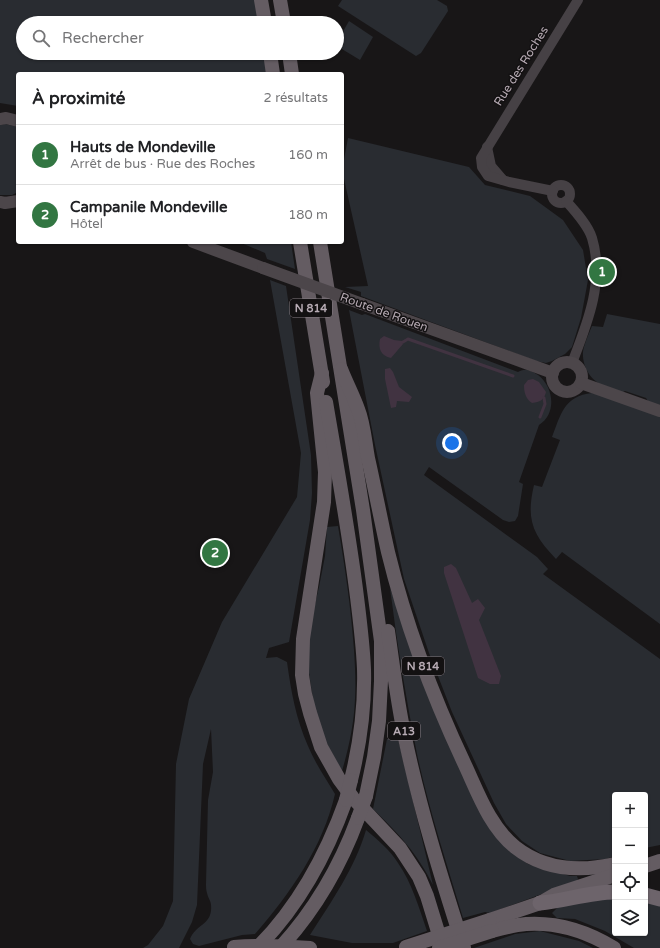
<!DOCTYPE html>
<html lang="fr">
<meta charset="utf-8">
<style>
body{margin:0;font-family:"Varela Round",sans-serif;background:#f6f6f6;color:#202124}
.controls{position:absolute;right:12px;bottom:12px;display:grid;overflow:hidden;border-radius:4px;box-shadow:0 1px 3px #0004}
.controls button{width:36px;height:36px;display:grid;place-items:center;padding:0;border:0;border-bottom:1px solid #e0e0e0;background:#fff;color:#202124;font:20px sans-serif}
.you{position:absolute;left:452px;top:443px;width:14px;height:14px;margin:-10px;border:3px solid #fff;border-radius:50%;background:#1a73e8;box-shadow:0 0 0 6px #1a73e833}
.badge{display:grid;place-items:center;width:26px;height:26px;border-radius:50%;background:#327642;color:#fff;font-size:13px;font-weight:700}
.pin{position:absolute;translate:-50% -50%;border:2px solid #fff;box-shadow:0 1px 4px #0006}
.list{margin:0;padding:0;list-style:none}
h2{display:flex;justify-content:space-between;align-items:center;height:52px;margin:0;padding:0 16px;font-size:17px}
h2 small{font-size:13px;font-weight:400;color:#757577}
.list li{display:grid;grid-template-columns:26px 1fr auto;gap:12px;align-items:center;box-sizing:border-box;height:60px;padding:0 16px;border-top:1px solid #e0e0e0}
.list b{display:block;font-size:15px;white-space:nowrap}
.list p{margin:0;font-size:13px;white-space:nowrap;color:#757577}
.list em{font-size:13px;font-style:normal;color:#757577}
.icon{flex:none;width:22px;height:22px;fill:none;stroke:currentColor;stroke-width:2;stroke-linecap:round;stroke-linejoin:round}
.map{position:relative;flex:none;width:660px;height:948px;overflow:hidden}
.search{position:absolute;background:#fff;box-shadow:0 1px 3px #0004;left:16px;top:16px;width:328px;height:44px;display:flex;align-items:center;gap:10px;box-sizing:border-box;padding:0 14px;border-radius:22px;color:#757577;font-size:15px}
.panel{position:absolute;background:#fff;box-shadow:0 1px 3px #0004;left:16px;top:72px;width:328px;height:172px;border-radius:4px}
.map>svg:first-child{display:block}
</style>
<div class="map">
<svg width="660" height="948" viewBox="0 0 660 948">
<rect width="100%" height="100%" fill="#181617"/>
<g fill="#292c31">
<path d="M 0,0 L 256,0 L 260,23 L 23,23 L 23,53 L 264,53 L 268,74 L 18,74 L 18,106 L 0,103 Z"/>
<path d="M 342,0 L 437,0 L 447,6 L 448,11 L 421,53 L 416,56 L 338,6 Z"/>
<path d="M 349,21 L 373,37 L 360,60 L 337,46 L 337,42 Z"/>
<path d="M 5,124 L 18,127 L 18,192 L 12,195 L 0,195 L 0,125 Z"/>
<path d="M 348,138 L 469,167 L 485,185 L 530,196 L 563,220 L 583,250 L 588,280 L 581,318 L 572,347 L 565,354 L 552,361 L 546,363 L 536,361 L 361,296 L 361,292 L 345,287 L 368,286 L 342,170 Z"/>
<path d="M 239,242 L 291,242 L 295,269 L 267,259 L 265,253 Z"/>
<path d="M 270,280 L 286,286 L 311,455 L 312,493 L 310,520 L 289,642 L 269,648 L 266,658 L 277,657 L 287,662 C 291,691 296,719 308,746 C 315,763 326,779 335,794 C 323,847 290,894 255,934 L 242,935 L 199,946 L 193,944 L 190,939 C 196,924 213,925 211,905 C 211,901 208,898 207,893 C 206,890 206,887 206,884 L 208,800 L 213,772 L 211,729 L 203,764 L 197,905 L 192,922 L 179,948 L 143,948 L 148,945 L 163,926 L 173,901 L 176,764 L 189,699 L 222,622 L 297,497 L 301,453 Z"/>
<path d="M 349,310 L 362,315 L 365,314 L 518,372 C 520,371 524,369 527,370 C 530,370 535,373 538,375 C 554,387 557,414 539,425 L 519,482 L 523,484 L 518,516 L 515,521 L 509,522 L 503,520 L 429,467 L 424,475 L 537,557 L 548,569 L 543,574 L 660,659 L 660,845 L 645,848 L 645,795 L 615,795 L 615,856 L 606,859 L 570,861 L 540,853 L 522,841 L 506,824 L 494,803 L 452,712 L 429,653 L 404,579 L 375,445 Z"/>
<path d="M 607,314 L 660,324 L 660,406 L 649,403 L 646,398 L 625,391 L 621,393 C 605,387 592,384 585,366 C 583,360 582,353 584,347 C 586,340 589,333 592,326 L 603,327 Z"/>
<path d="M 592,393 L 604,396 L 660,416 L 660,624 L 562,552 L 556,559 C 532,534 526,519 534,485 L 542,487 L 560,440 L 552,437 C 561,414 564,396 592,393 Z"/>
<path d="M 338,526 C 345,567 351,608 354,650 C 355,666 356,683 355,699 C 354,724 349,747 342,771 L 322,735 L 314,706 L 307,660 L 311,621 L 319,587 L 325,556 L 327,527 Z"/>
<path d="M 390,588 L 400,616 L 503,844 L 528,864 L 570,876 L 577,876 L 578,879 L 577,881 L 490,913 L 485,912 L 463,918 C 447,864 429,810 417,754 C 406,699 397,644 390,588 Z"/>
<path d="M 398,738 L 433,885 C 417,853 399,834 373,809 L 387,739 Z"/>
<path d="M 366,830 C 378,840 390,850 398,863 C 412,883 419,908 427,931 L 393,943 L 352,943 L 310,935 C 331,902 355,868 366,830 Z"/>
<path d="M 615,897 L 615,933 L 645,933 L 645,899 L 660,904 L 660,948 L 634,948 L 605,931 L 575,919 L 557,918 L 552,913 L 558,907 Z"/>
<path d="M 540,931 L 579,941 L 593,948 L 474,948 L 515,934 Z"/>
</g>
<g fill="#413341">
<path d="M 384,336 L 394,340 L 402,341 L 403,344 L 391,358 C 381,356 378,349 380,339 Z"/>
<path d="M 390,368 L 393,372 L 399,387 L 412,397 L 409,402 L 397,401 L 396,407 L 391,408 L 385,379 L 385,369 Z"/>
<path d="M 533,379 L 539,382 L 546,392 C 544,400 540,402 532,403 C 526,399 524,393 524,385 L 528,380 Z"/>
<path d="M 451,564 L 456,568 L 472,603 L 478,599 L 485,608 L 479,620 L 501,676 L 499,684 L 490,684 L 478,678 L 444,573 L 444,567 Z"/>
</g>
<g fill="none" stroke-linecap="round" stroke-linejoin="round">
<g stroke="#413341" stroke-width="3">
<path d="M 403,342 L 408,339 L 513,376"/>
<path d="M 540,417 L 545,404 L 544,398"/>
</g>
<g stroke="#464145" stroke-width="10">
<path d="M 487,147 L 491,166 L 503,180"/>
<circle cx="561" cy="194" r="9"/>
<path d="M 553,191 L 509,182 L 488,176 L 482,167 L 481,158 L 578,0"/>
<path d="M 566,201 C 575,211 588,225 592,238 C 605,281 587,324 572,363"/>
</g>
<g stroke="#4c464a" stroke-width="12">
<path d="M 0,119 L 6,118 L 18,121"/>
<path d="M 0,202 L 5,203 L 18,201"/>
<path d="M 193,242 L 263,268"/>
<path d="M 362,304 L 553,373"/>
<circle cx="567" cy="377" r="15"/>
<path d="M 581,383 L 660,411"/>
</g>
<g stroke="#645c62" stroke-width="14">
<path d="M 261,0 L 265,23"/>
<path d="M 280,0 L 284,23"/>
<path d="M 270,53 L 273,74"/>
<path d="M 289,53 L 292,74"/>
<path d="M 300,242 L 323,382"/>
<path d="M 320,242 L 363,510 L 381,641 L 381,681 L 379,721 L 374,757 L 366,796"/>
<path d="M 341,369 C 346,382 353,395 358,409 C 364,424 365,442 368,458 C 375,489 381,521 388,552 C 406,626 433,697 465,765 C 478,793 490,827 515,847 C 544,870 580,872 615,864"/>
<path d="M 322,373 L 317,393 L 325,472 L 324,502 L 303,639 L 302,675 L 305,694 L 310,713 L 321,747 L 339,779 L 353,798 L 400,848 L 419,877 L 427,896 L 443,948"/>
<path d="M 326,402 C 337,467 349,532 357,597 C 360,621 363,645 364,669 C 365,706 360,744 351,780"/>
<path d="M 388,631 C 393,665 397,700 404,733 C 419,806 441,877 464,948"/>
<path d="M 645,866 L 660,861"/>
<path d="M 490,920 L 540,903 L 554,895 L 615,875"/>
<path d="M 492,931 C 503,928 514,925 526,924 C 557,922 588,932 614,948"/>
<path d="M 257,948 C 299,906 326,856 346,800"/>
<path d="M 280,948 C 315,910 340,867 358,818"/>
</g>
<g stroke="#6d646b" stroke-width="15">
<path d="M 645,895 L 660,899"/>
<path d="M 540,903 C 565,901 589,892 615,892"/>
</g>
<path stroke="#4c464a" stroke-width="12" d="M 263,268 L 362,304"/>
<g stroke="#645c62" stroke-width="14">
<path d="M 346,800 L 351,780"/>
<path d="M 358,818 L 366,796"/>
<path d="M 234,947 C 260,945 284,946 310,948"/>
<path d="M 406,947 L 490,920"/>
<path d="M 439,948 L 492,931"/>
</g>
</g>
<g text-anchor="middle" stroke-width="3" stroke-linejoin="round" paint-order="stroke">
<g fill="#131112" stroke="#857c83" stroke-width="1">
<rect x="290" y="299" width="42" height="18" rx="3"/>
<rect x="402" y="657" width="42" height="18" rx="3"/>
<rect x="388" y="722" width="32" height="18" rx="3"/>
</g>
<g font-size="11" font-weight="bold" fill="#b6aab3">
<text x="311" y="312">N 814</text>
<text x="423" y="670">N 814</text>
<text x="404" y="735">A13</text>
</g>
<g font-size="12" fill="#b6aab3" stroke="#131112">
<text transform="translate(521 66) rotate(-58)" y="4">Rue des Roches</text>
<text transform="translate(384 312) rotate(20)" y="4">Route de Rouen</text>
</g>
</g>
</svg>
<div class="controls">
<button>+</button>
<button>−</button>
<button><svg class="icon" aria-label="locate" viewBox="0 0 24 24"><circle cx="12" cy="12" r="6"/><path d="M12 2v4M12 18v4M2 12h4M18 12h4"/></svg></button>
<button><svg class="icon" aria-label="layers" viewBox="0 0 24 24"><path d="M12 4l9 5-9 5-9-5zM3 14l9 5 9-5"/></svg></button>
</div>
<div class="you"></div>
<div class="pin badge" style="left:602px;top:272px">1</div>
<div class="pin badge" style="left:215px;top:553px">2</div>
<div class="search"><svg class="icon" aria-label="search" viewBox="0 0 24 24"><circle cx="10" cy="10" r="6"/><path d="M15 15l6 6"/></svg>Rechercher</div>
<section class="panel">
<h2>À proximité<small>2 résultats</small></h2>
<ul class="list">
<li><span class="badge">1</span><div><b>Hauts de Mondeville</b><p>Arrêt de bus · Rue des Roches</p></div><em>160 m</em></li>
<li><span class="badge">2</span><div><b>Campanile Mondeville</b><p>Hôtel</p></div><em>180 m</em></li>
</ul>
</section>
</div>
